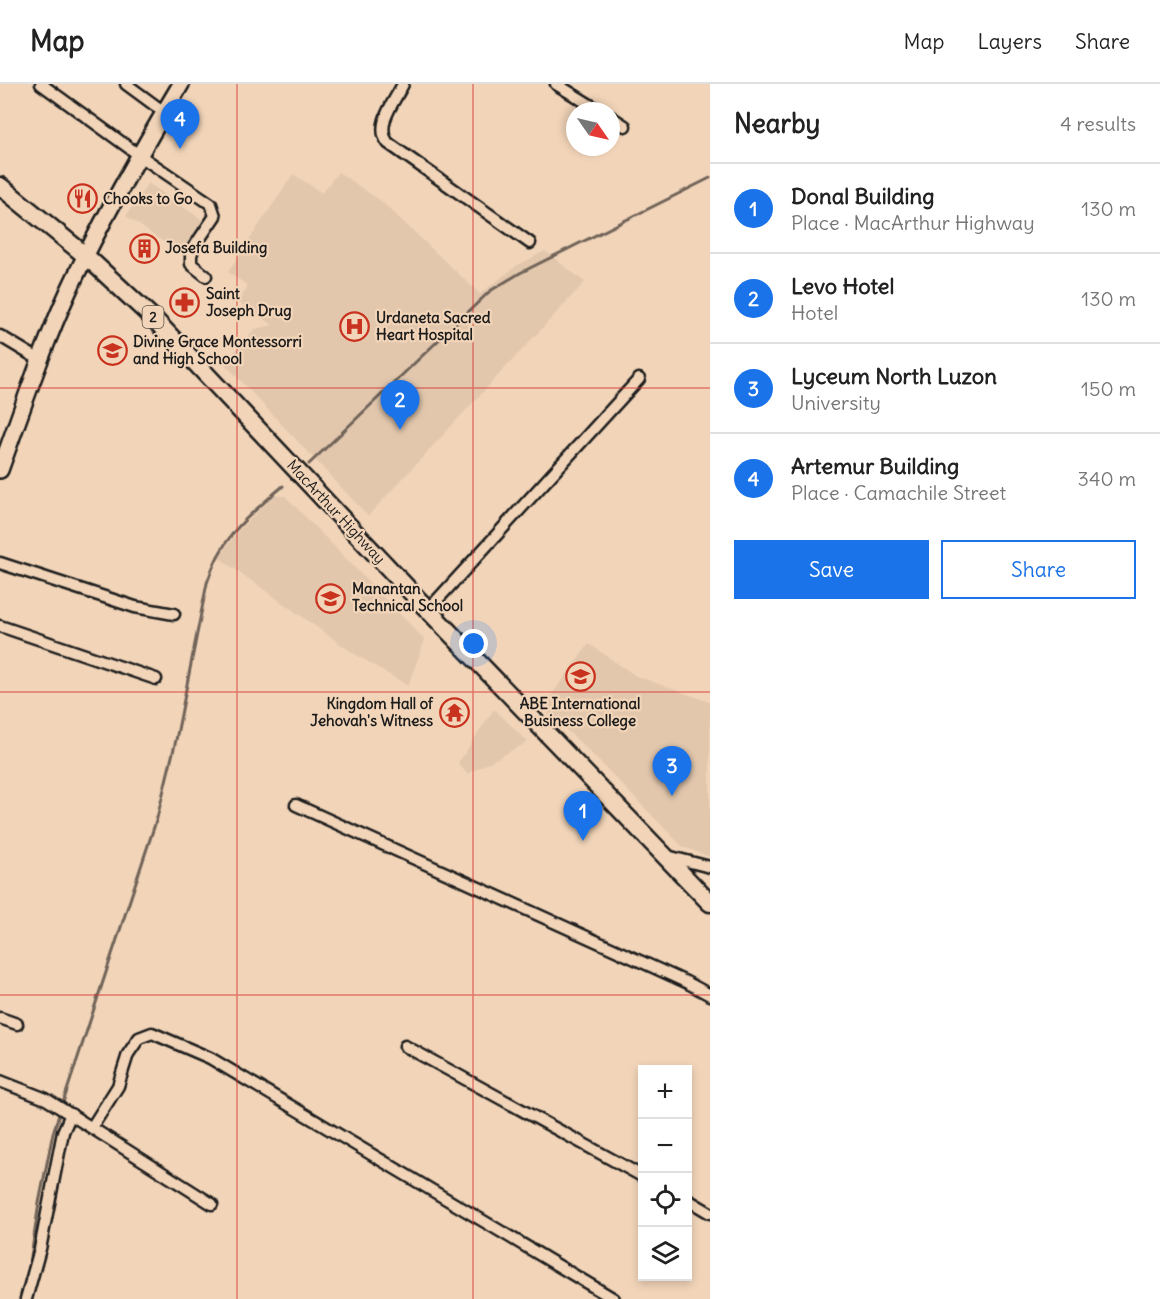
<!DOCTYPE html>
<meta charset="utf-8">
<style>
body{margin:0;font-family:Delius,sans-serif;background:#f6f6f6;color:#222}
.controls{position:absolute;right:18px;bottom:18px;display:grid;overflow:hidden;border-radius:0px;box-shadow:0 3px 9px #0003}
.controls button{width:54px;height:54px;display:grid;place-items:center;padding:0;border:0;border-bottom:2px solid #e0e0e0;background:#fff;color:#222;font:30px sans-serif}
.compass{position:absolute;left:566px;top:18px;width:54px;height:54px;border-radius:50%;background:#fff;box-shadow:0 3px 9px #0003;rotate:124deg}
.you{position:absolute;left:474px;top:560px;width:21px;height:21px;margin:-15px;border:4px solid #fff;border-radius:50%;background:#1a73e8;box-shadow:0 0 0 9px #1a73e833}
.badge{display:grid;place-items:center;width:39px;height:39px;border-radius:50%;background:#1a73e8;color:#fff;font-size:20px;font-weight:700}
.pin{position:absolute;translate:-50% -50px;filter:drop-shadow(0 2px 3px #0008)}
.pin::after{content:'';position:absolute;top:32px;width:21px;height:18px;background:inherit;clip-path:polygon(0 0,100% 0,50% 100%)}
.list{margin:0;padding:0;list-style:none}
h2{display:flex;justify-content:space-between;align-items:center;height:78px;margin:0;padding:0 24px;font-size:26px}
h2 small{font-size:20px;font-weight:400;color:#767676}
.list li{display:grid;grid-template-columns:39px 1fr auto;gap:18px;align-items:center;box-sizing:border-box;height:90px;padding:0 24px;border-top:2px solid #e0e0e0}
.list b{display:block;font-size:22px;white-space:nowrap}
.list p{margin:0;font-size:20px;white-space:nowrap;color:#767676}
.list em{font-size:20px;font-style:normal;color:#767676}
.actions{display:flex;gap:12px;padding:18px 24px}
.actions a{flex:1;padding:14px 0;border:2px solid #1a73e8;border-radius:0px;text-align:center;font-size:21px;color:#1a73e8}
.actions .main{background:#1a73e8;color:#fff}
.icon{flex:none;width:33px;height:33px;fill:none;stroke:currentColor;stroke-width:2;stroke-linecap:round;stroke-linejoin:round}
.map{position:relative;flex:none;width:710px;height:1215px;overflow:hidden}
header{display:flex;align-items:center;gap:36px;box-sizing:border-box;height:84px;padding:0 30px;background:#fff;border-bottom:2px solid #e0e0e0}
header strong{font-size:28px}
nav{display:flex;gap:33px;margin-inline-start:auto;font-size:21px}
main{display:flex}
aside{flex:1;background:#fff}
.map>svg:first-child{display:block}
</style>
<header>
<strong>Map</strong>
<nav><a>Map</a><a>Layers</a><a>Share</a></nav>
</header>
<main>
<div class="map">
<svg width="710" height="1215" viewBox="0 0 710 1215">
<rect width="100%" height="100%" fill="#f2d5b9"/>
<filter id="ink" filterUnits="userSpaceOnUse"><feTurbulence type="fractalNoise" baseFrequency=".0167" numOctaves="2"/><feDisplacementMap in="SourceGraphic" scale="12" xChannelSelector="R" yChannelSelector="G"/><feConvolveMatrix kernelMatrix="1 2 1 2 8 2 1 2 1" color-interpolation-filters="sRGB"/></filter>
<g filter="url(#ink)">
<g fill="#e2c7ad">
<path d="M 338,88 L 381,117 L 480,210 L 516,182 L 545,167 L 585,198 L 368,432 L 224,279 L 255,245 L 273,241 L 238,218 L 248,202 L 228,188 L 293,90 L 322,109 Z"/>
<path d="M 148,99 L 207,139 L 185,173 L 126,132 Z"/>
<path d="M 274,412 L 285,412 L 425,556 L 408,602 L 353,569 L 218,473 L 239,446 Z"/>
<path d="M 589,560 L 636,592 L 710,618 L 710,773 L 683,763 L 584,662 L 542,624 Z"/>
<path d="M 494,625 L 528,658 L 467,690 L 458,679 Z"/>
</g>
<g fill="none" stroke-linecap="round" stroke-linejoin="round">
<g stroke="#6f6359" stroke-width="3">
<path d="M 309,380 L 490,207 L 520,189 L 710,94"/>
<path d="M 20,1215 L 30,1180 L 39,1119 L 53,1049 L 157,734 L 176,656 L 207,499 C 223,450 246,434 283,402"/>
</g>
<defs>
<g id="street">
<path d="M 41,0 L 139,71 L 211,120 L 215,132 L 194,163 L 191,171 L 191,180 L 206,192"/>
<path d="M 126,0 L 164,28"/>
<path d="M 403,0 C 395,17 374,41 388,59 L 530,159"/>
<path d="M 556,0 L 600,27"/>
<path d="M 611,33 L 625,42"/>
<path d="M 0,252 L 40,276"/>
<path d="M 0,479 L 135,523 L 174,530"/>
<path d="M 428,526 L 639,295"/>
<path d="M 0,542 L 156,595"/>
<path d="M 296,721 L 686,898 L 710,911"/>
<path d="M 667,772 L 710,783"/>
<path d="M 0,934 L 17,940"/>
<path d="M 405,962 L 642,1092"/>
<path d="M 0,997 L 46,1015 L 212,1120"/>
<path d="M 92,1043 L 118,1002 L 128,970 L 139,954 L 152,949 L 210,974 L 614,1215"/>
<path d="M 688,1116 L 710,1129"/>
<path d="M 26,1215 L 40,1165 L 63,1048 L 71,1030"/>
</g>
<path id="secondary" d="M 0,386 C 22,326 42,265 69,206 C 102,135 141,67 181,0"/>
<path id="primary" d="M 0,102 L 86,172 L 156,237 L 428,526 L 710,819"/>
</defs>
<use href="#street" stroke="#1c1c1c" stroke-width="15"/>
<use href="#secondary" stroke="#1c1c1c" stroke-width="20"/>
<use href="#primary" stroke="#1c1c1c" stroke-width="21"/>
<use href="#street" stroke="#f2d5b9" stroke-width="10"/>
<use href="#secondary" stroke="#f2d5b9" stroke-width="15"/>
<use href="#primary" stroke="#f2d5b9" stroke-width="16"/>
</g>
</g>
<path fill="none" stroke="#d62828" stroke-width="1.5" stroke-opacity="0.55" d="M 237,0 L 237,1215M 473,0 L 473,1215M 0,304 L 710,304M 0,608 L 710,608M 0,911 L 710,911"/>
<defs>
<symbol id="restaurant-ring" viewBox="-11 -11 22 22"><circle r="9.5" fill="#f2d5b9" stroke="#c8321e" stroke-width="1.5"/><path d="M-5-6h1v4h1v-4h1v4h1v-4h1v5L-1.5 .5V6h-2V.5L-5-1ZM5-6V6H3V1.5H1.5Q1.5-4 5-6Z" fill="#c8321e"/></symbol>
<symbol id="building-ring" viewBox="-11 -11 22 22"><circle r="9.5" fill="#f2d5b9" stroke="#c8321e" stroke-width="1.5"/><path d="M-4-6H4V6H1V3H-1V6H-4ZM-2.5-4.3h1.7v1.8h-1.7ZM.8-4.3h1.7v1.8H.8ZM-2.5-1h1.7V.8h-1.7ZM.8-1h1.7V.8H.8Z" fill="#c8321e"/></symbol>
<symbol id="pharmacy-ring" viewBox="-11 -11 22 22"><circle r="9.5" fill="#f2d5b9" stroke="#c8321e" stroke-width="1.5"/><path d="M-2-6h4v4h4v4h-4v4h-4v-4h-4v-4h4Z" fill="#c8321e"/></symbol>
<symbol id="hospital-ring" viewBox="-11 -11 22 22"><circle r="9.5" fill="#f2d5b9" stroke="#c8321e" stroke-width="1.5"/><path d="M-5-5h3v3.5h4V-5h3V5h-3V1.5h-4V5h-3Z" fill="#c8321e"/></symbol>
<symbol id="school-ring" viewBox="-11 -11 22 22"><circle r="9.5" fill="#f2d5b9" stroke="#c8321e" stroke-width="1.5"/><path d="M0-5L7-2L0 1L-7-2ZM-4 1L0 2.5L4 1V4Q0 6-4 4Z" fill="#c8321e"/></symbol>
<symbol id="university-ring" viewBox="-11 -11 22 22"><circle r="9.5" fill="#f2d5b9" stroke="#c8321e" stroke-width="1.5"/><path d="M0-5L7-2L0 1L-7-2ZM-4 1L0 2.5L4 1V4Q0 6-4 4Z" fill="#c8321e"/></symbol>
<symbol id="temple-ring" viewBox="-11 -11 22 22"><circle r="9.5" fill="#f2d5b9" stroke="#c8321e" stroke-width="1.5"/><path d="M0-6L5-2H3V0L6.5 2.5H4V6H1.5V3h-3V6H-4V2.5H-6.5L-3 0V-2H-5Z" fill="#c8321e"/></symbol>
</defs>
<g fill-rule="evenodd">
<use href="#restaurant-ring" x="66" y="98" width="33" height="33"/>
<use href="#building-ring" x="128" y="148" width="33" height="33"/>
<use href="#pharmacy-ring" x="168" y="202" width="33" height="33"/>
<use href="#hospital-ring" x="338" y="226" width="33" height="33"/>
<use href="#school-ring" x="96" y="250" width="33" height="33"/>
<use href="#university-ring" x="314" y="498" width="33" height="33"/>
<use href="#university-ring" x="564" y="576" width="33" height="33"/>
<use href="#temple-ring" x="438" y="612" width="33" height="33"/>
</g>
<g text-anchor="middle" stroke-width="4.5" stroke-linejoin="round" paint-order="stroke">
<rect fill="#f2d5b9" stroke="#5c544b" stroke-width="1.5" x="142.5" y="222" width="21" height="22" rx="4.5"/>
<g font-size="14" font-weight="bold" fill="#1c1c1c">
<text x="153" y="238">2</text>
</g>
<g font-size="15" font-weight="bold" fill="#1c1c1c" stroke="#f2d5b9" text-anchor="start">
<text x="103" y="120">Chooks to Go</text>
<text x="165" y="169">Josefa Building</text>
<text x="206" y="215">Saint<tspan x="206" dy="17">Joseph Drug</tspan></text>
<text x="376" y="239">Urdaneta Sacred<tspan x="376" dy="17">Heart Hospital</tspan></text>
<text x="133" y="263">Divine Grace Montessorri<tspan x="133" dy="17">and High School</tspan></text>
<text x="352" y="510">Manantan<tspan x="352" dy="17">Technical School</tspan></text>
<text x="433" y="625" text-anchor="end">Kingdom Hall of<tspan x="433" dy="17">Jehovah's Witness</tspan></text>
<text x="580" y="625" text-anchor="middle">ABE International<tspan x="580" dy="17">Business College</tspan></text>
</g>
<g font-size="15" fill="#1c1c1c" stroke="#f2d5b9">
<text transform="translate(336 428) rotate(47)" y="5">MacArthur Highway</text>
</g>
</g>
</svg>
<div class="controls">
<button>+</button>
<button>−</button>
<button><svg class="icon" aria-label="locate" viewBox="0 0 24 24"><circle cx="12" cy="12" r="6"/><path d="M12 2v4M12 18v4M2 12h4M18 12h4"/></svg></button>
<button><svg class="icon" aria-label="layers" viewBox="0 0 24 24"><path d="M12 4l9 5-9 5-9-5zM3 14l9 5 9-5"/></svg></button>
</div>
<svg class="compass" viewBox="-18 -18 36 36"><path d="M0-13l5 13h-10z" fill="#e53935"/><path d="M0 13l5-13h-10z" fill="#767676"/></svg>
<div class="you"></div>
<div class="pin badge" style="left:583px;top:757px">1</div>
<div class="pin badge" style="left:400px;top:346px">2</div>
<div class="pin badge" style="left:672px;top:712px">3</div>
<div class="pin badge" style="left:180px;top:65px">4</div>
</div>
<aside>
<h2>Nearby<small>4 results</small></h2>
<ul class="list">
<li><span class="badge">1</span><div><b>Donal Building</b><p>Place · MacArthur Highway</p></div><em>130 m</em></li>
<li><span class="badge">2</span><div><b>Levo Hotel</b><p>Hotel</p></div><em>130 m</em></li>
<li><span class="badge">3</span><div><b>Lyceum North Luzon</b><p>University</p></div><em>150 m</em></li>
<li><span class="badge">4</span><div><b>Artemur Building</b><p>Place · Camachile Street</p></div><em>340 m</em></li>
</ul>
<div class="actions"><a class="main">Save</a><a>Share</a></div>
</aside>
</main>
